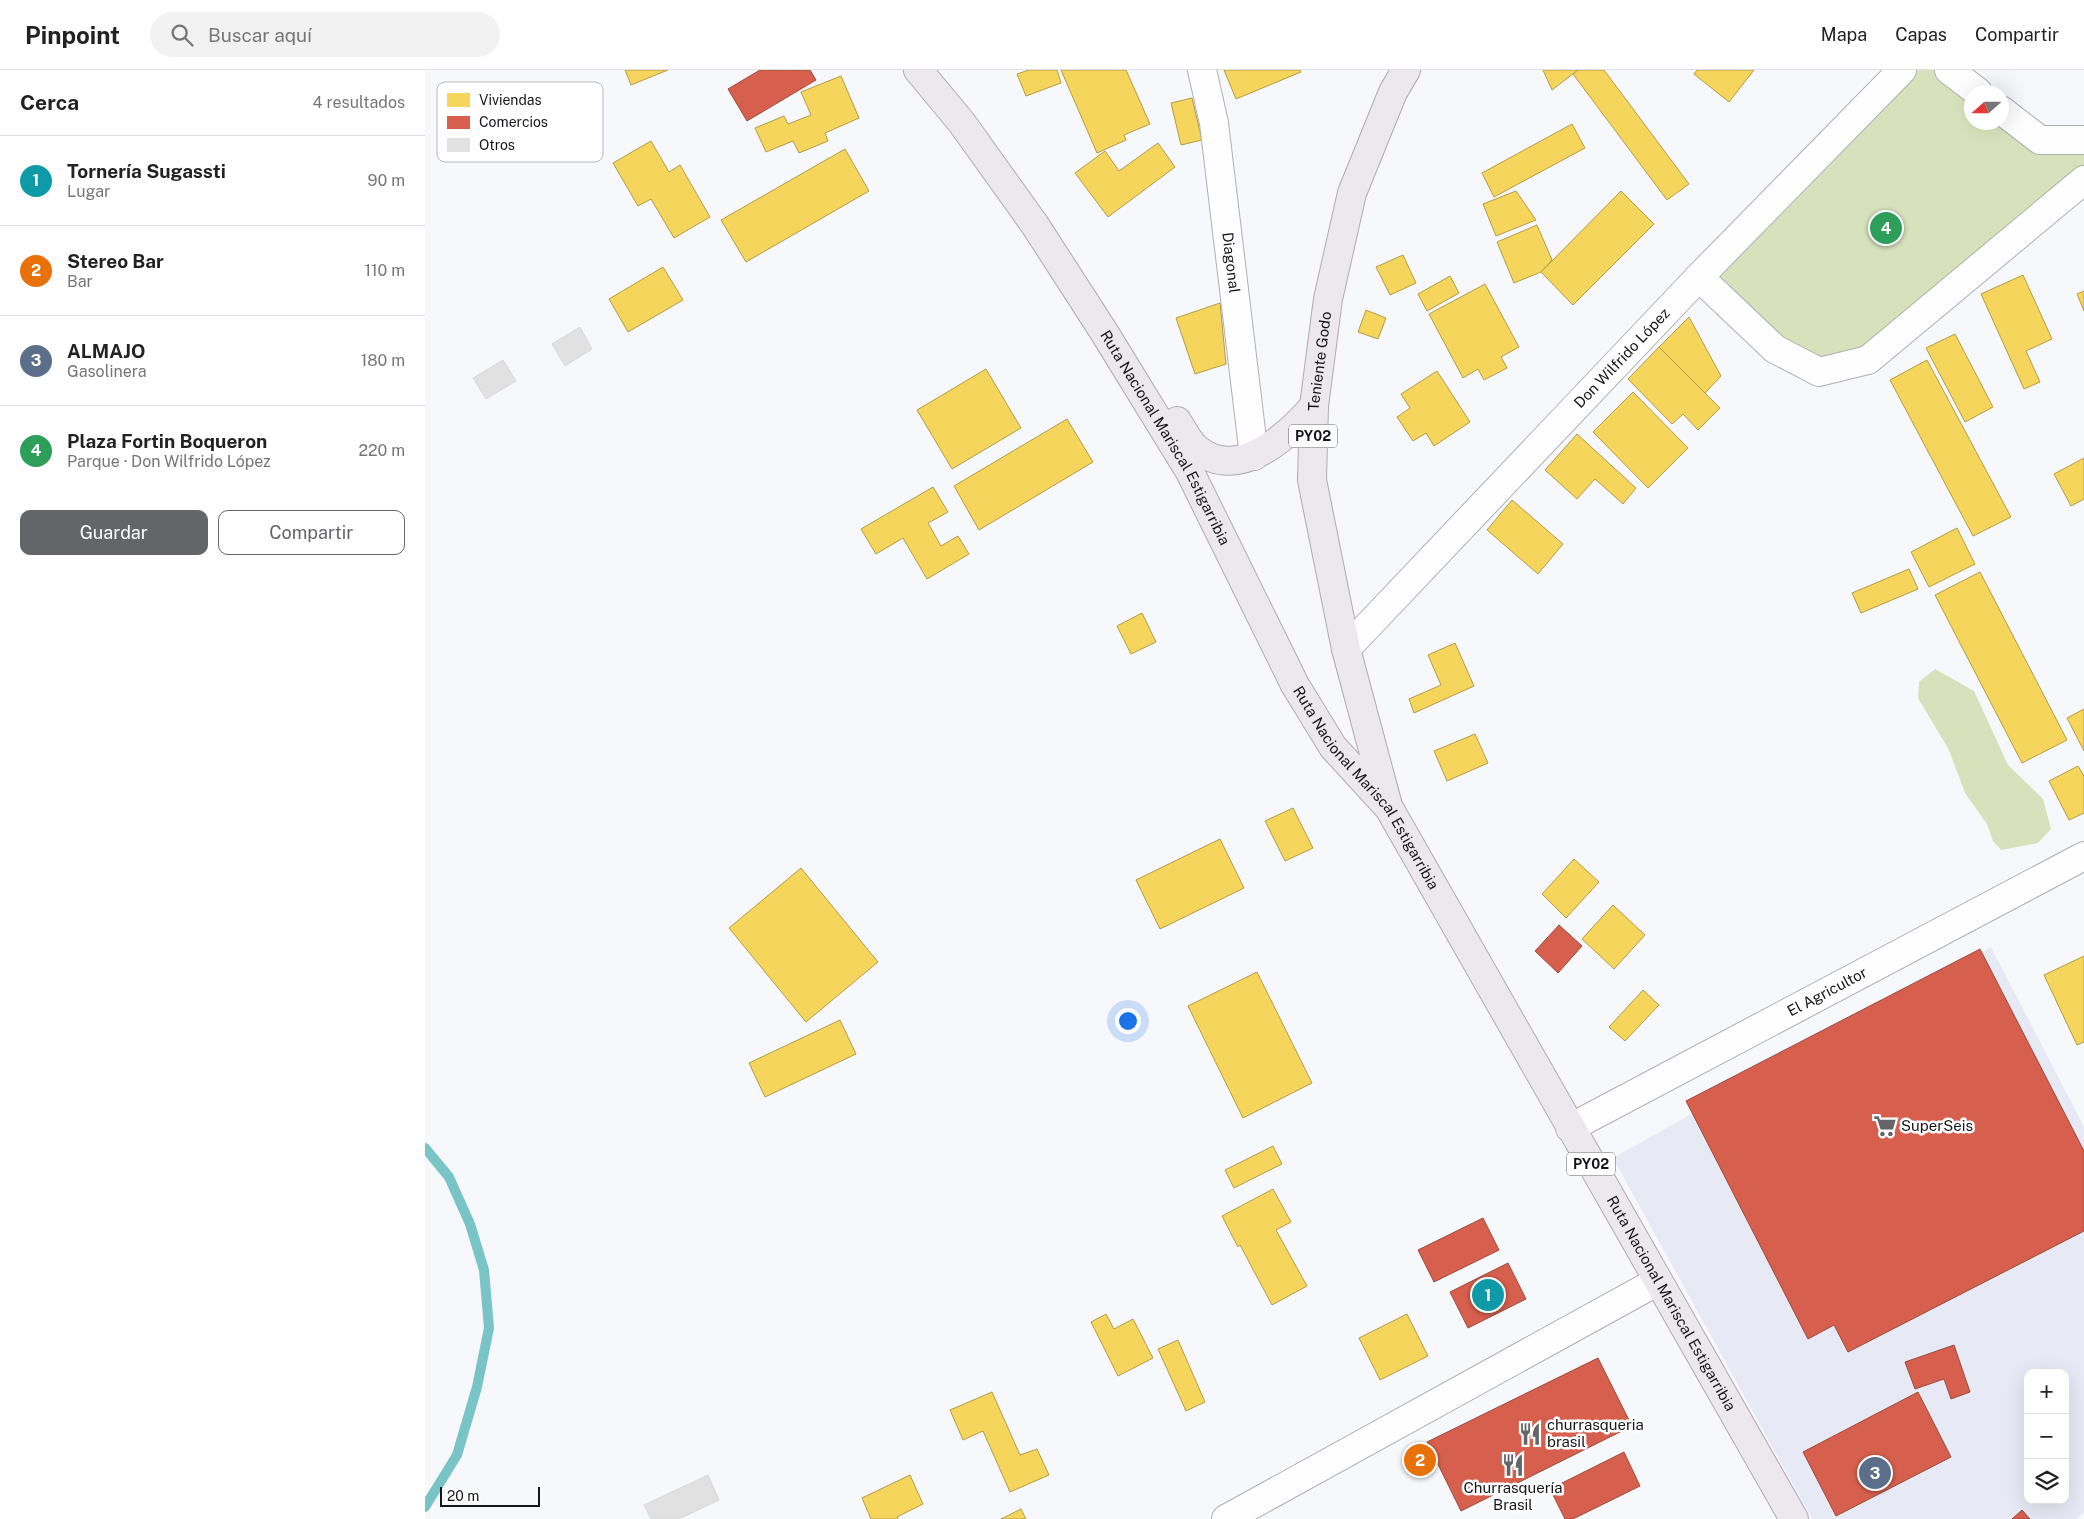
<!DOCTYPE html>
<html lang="es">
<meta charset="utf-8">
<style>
body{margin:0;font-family:"Public Sans",sans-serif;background:#f2f2f2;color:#222}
.controls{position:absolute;right:15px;bottom:15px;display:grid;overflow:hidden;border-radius:10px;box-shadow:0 5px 20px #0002}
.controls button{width:45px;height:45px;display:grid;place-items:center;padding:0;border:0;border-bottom:1px solid #e0e0e0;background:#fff;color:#222;font:25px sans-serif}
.compass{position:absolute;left:1539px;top:15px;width:45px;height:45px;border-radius:50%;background:#fff;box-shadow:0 5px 20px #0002;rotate:249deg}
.scale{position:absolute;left:15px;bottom:12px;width:100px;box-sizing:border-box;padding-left:5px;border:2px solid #151619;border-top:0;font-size:14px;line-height:18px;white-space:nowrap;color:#151619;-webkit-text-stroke:4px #fff;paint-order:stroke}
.you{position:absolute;left:702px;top:950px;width:18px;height:18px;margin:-12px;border:4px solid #fff;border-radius:50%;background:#1a73e8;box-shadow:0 0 0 8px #1a73e833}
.badge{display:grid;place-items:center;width:32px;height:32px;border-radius:50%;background:#646568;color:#fff;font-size:16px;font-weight:700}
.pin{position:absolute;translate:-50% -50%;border:2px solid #fff;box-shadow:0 1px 5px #0006}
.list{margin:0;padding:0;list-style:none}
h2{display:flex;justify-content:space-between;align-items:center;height:65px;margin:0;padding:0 20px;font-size:21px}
h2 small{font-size:16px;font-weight:400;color:#767676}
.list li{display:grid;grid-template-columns:32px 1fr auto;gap:15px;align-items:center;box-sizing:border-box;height:90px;padding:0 20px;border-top:1px solid #e0e0e0}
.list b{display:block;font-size:19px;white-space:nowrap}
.list p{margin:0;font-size:16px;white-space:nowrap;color:#767676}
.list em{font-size:16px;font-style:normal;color:#767676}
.actions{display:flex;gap:10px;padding:15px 20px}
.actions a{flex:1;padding:11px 0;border:1px solid #646568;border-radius:10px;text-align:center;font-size:18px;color:#646568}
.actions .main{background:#646568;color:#fff}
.icon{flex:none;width:28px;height:28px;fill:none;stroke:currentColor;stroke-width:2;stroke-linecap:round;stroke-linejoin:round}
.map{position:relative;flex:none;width:1659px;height:1449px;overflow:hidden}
header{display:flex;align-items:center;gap:30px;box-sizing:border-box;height:70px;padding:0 25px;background:#fff;border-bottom:1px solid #e0e0e0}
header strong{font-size:24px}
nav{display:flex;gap:28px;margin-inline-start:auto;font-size:18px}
.search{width:350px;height:45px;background:#f2f2f2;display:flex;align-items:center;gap:12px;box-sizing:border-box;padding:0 18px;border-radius:28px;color:#767676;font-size:19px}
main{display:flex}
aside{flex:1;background:#fff}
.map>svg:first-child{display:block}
</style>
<header>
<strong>Pinpoint</strong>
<div class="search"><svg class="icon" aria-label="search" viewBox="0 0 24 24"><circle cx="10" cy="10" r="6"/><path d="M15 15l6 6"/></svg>Buscar aquí</div>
<nav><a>Mapa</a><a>Capas</a><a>Compartir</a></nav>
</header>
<main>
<aside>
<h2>Cerca<small>4 resultados</small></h2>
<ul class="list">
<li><span class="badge" style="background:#0f9aa8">1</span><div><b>Tornería Sugassti</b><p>Lugar</p></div><em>90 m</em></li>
<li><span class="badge" style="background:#e8710a">2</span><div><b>Stereo Bar</b><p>Bar</p></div><em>110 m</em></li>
<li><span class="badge" style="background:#5c6f8a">3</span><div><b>ALMAJO</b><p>Gasolinera</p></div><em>180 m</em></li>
<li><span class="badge" style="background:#2e9e5b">4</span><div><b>Plaza Fortin Boqueron</b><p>Parque · Don Wilfrido López</p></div><em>220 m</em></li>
</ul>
<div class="actions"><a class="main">Guardar</a><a>Compartir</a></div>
</aside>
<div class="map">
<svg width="1659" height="1449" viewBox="0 0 1659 1449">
<rect width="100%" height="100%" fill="#f7f8fc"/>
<path fill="#e7e9f4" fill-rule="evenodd" d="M 1566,877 L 1659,1057 L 1659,1442 L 1652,1449 L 1387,1449 L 1188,1088 ZM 1603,1303 L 1640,1303 L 1640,1430 L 1603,1430 Z"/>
<g fill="#d7e1bc">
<path d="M 1477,0 L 1524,0 L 1546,22 L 1546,52 L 1576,52 L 1615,70 L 1659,70 L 1659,110 L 1443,290 L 1394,302 L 1274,207 Z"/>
<path d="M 1510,599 L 1549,621 L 1583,695 L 1618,729 L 1626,759 L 1613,773 L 1576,780 L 1568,771 L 1562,754 L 1540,723 L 1524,680 L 1493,628 L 1494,612 Z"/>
</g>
<g fill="#f6d55c" stroke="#b29c48">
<path d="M 200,0 L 243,0 L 206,15 Z"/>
<path d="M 604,0 L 632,0 L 636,13 L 601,26 L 592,4 Z"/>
<path d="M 636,0 L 701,0 L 725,54 L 699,65 L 701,70 L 672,83 Z"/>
<path d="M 799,0 L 875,0 L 876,2 L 811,29 Z"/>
<path d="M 1118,0 L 1153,0 L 1127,20 Z"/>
<path d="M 1153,0 L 1179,0 L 1264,114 L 1242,130 L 1148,4 Z"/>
<path d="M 1272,0 L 1329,0 L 1304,32 L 1269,4 Z"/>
<path d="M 416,6 L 434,48 L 400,63 L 403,71 L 374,83 L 368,71 L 341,82 L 330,58 L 359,46 L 363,54 L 386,45 L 376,22 Z"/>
<path d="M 767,28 L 777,70 L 756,75 L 746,33 Z"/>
<path d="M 1147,54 L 1160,78 L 1069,127 L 1057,103 Z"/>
<path d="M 226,71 L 244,102 L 255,95 L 285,147 L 249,168 L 226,129 L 213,136 L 188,93 Z"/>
<path d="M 733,73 L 750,97 L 683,147 L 650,103 L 680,81 L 694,101 Z"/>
<path d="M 420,79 L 444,121 L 321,192 L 296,150 Z"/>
<path d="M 1091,121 L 1111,150 L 1071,166 L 1058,134 Z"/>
<path d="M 1196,121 L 1229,154 L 1148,235 L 1116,202 Z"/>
<path d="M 1112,155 L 1127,190 L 1116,202 L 1089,213 L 1072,172 Z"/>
<path d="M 978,185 L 991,213 L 965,225 L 951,197 Z"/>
<path d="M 238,197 L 258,230 L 203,262 L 184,229 Z"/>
<path d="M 1598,205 L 1627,269 L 1601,281 L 1615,312 L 1599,319 L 1556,224 Z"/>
<path d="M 1025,206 L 1034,223 L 1002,241 L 993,224 Z"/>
<path d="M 1060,214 L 1094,277 L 1076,287 L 1082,298 L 1059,310 L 1053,299 L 1038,308 L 1004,244 Z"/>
<path d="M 1659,221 L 1659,241 L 1652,224 Z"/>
<path d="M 795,233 L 801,294 L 770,304 L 751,248 Z"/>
<path d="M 941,240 L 961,248 L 953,269 L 933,262 Z"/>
<path d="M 1264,247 L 1296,306 L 1280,323 L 1234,277 Z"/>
<path d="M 1530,264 L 1568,337 L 1540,352 L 1501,278 Z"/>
<path d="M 1234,277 L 1295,338 L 1273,360 L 1258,344 L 1247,354 L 1203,309 Z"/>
<path d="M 1502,290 L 1586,447 L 1548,466 L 1465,310 Z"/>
<path d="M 561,299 L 596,358 L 527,399 L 492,340 Z"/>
<path d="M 1012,301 L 1045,352 L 1009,376 L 1001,363 L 988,371 L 972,347 L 985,338 L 976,324 Z"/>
<path d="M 1208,322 L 1263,378 L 1223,418 L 1168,362 Z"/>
<path d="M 642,349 L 668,392 L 554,460 L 529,416 Z"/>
<path d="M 1152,364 L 1211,418 L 1198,434 L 1170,409 L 1152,429 L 1120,400 Z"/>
<path d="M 1659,388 L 1659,429 L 1646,436 L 1629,404 Z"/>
<path d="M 508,417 L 523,442 L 503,453 L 516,476 L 533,466 L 544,484 L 502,509 L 478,468 L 451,484 L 436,459 Z"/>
<path d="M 1087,430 L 1138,474 L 1113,504 L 1062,460 Z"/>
<path d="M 1532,458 L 1550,494 L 1504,517 L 1486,482 Z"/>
<path d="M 1484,499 L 1493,519 L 1436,543 L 1427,523 Z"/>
<path d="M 1555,502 L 1642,670 L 1597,693 L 1510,525 Z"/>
<path d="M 717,543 L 731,572 L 706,584 L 692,556 Z"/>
<path d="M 1030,573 L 1049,616 L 989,643 L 984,629 L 1016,615 L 1003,585 Z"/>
<path d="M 1659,639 L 1659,681 L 1642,648 Z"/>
<path d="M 1050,664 L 1063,693 L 1022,711 L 1009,681 Z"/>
<path d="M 1653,696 L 1659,706 L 1659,743 L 1644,750 L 1624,711 Z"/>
<path d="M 868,738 L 888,778 L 860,791 L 840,751 Z"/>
<path d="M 795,769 L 819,818 L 735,859 L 711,810 Z"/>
<path d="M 1149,789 L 1174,812 L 1141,848 L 1117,824 Z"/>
<path d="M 376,798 L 453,892 L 381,952 L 304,858 Z"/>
<path d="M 1188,835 L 1220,865 L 1189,899 L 1157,869 Z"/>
<path d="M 1659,886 L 1659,972 L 1652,975 L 1619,905 Z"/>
<path d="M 832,902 L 887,1013 L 818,1048 L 763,936 Z"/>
<path d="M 1218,920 L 1234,935 L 1200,971 L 1184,957 Z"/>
<path d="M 415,950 L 431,984 L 340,1027 L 324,993 Z"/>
<path d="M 848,1076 L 857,1094 L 809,1118 L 800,1100 Z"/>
<path d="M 848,1119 L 866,1152 L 851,1160 L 882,1216 L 847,1235 L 815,1175 L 813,1177 L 797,1146 Z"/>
<path d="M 681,1244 L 689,1259 L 708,1249 L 728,1288 L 693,1306 L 666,1252 Z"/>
<path d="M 982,1244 L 1003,1286 L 955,1310 L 934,1268 Z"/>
<path d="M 753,1270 L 780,1332 L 761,1341 L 733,1279 Z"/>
<path d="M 567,1322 L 595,1385 L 612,1379 L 624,1405 L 585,1422 L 558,1361 L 538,1370 L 525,1340 Z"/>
<path d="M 485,1405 L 498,1434 L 472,1447 L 473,1449 L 446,1449 L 437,1428 Z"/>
<path d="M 596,1439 L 601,1449 L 576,1449 Z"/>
</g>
<g fill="#d6604d" stroke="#9c4a3d">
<path d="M 335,0 L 385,0 L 391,10 L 322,51 L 303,19 Z"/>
<path d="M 1134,855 L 1157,876 L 1133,903 L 1110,881 Z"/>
<path d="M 1555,879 L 1659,1081 L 1659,1161 L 1423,1282 L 1409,1255 L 1383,1269 L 1261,1031 Z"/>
<path d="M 1058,1148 L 1074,1180 L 1009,1212 L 993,1180 Z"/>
<path d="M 1083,1193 L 1101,1229 L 1043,1258 L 1025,1222 Z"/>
<path d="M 1529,1275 L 1545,1322 L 1526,1329 L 1519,1309 L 1490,1319 L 1480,1292 Z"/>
<path d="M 1173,1288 L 1207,1356 L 1036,1441 L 1002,1372 Z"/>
<path d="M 1493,1322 L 1526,1387 L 1411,1446 L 1378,1382 Z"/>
<path d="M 1199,1382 L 1215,1416 L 1148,1449 L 1140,1449 L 1125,1419 Z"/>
<path d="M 1597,1440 L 1605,1449 L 1587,1449 Z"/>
</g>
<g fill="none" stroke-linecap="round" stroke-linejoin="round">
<path stroke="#79c4c6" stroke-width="10" d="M 0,1078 L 24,1107 L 45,1154 L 59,1200 L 64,1258 L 52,1317 L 32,1385 L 0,1437"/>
</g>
<g fill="#e1e1e2" stroke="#d9d8d9">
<path d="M 155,257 L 167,279 L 140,296 L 127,274 Z"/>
<path d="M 78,290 L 91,311 L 61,329 L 48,308 Z"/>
<path d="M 283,1405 L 294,1430 L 254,1449 L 226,1449 L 219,1435 Z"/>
</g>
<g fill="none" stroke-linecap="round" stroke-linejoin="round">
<defs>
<g id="minor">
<path id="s1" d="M 777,0 L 789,53 L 829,386"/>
<path d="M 1524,0 L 1553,22"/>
<path d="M 1576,40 L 1615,70 L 1659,70"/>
<path d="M 1274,207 L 1350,279 L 1394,302 L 1443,290 L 1659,110"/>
<path id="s2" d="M 921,579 L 1274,207 L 1477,0"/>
<path id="s3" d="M 1145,1058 L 1659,786"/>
<path d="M 801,1449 L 1233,1211"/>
</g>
<g id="primary">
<path id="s4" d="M 493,0 L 537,53 L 610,155 L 679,262 L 765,402 L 870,615 L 908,677 L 964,738 L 1369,1449"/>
<path d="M 752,351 C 758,360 764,373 772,379 C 813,413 863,366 889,336"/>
<path id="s5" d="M 962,732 L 921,579 L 887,410 L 889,336 L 903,229 L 927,123 L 968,22 L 981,0"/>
</g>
</defs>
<use href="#minor" stroke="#afafb3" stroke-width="30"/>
<use href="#primary" stroke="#b2a9b4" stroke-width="30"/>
<use href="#minor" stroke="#fefeff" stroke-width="28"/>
<use href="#primary" stroke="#ede8ee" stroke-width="28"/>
</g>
<defs>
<symbol id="supermarket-bare" viewBox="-9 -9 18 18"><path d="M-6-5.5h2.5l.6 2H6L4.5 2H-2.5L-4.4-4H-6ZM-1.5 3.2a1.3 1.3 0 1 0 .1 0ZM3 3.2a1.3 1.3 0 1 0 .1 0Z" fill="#646568" stroke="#fff" stroke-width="2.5" paint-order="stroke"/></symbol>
<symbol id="restaurant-bare" viewBox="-9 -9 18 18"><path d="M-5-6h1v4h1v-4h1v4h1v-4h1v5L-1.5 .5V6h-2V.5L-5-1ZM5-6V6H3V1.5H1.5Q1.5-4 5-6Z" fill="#646568" stroke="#fff" stroke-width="2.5" paint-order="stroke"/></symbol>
</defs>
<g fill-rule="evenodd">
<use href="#supermarket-bare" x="1444" y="1040" width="32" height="32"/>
<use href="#restaurant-bare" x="1089" y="1348" width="32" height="32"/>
<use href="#restaurant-bare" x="1072" y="1379" width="32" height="32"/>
</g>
<g text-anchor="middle" stroke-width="5" stroke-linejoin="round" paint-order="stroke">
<g fill="#fff" stroke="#5b5c5e" stroke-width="1">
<rect x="864" y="354.5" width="48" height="23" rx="4"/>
<rect x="1142" y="1082.5" width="48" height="23" rx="4"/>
</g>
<g font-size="14" font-weight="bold" fill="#151619">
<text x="888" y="371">PY02</text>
<text x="1166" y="1099">PY02</text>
</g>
<g font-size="15" fill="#151619" stroke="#fff">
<text dy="5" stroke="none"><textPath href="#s1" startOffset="195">Diagonal</textPath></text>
<text dy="5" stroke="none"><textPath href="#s2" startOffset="401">Don Wilfrido López</textPath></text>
<text dy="5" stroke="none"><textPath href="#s5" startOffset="450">Teniente Godo</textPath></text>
<text dy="5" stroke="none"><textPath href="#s4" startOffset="444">Ruta Nacional Mariscal Estigarribia</textPath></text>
<text dy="5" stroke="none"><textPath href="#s4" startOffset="849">Ruta Nacional Mariscal Estigarribia</textPath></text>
<text dy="5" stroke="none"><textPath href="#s3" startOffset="291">El Agricultor</textPath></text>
<text dy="5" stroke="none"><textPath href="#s4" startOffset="1449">Ruta Nacional Mariscal Estigarribia</textPath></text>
</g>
<g font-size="15" fill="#151619" stroke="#fff" text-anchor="start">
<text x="1476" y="1061">SuperSeis</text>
<text x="1122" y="1360">churrasqueria<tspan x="1122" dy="17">brasil</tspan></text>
<text x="1088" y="1423" text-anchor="middle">Churrasquería<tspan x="1088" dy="17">Brasil</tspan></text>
</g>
</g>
<rect x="12" y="12" width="166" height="80" rx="8" fill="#fff" stroke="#b9b9ba" stroke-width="1"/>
<rect x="22" y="23" width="23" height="14" fill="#f6d55c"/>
<rect x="22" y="46" width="23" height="13" fill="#d6604d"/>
<rect x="22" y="68" width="23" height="14" fill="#e1e1e2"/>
<g font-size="14" fill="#151619">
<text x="54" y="35">Viviendas</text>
<text x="54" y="57">Comercios</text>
<text x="54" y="80">Otros</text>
</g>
</svg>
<div class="controls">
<button>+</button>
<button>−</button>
<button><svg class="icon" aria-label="layers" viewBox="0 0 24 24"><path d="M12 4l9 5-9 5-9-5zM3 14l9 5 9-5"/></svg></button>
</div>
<svg class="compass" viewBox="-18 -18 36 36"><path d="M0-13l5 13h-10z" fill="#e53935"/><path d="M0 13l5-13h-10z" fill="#767676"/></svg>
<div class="scale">20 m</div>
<div class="you"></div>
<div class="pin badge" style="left:1063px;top:1225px;background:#0f9aa8">1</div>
<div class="pin badge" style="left:995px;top:1390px;background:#e8710a">2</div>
<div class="pin badge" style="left:1450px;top:1403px;background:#5c6f8a">3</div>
<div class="pin badge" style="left:1461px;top:158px;background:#2e9e5b">4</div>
</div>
</main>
